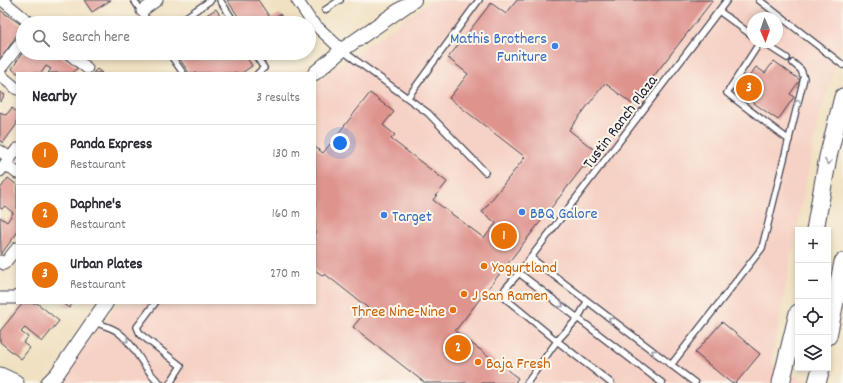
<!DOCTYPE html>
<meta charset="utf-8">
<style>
body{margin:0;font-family:Dekko,sans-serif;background:#f2f2f3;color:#2b2b33}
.controls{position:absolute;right:12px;bottom:12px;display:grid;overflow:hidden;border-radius:0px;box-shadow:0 2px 6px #0003}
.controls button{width:36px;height:36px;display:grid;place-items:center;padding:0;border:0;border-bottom:1px solid #e1e1e2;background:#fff;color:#2b2b33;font:20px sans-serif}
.compass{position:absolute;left:747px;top:12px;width:36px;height:36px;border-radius:50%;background:#fff;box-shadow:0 2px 6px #0003;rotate:178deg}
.you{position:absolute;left:340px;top:143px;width:14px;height:14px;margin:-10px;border:3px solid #fff;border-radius:50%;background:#1a73e8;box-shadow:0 0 0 6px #1a73e833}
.badge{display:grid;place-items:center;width:26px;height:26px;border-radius:50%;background:#0f766e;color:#fff;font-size:13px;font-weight:700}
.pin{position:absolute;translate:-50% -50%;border:2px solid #fff;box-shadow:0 1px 4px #0006}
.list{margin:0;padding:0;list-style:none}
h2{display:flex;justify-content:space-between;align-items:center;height:52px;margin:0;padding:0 16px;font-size:17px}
h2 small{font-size:13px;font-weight:400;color:#7c7c81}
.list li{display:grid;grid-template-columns:26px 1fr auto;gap:12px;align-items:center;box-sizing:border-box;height:60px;padding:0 16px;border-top:1px solid #e1e1e2}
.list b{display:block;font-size:15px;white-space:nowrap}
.list p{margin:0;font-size:13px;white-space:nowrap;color:#7c7c81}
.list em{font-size:13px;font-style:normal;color:#7c7c81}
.icon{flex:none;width:22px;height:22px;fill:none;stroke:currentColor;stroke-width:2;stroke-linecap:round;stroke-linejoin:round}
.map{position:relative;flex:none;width:843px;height:383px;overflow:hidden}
.search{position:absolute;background:#fff;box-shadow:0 2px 6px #0003;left:16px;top:16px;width:300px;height:44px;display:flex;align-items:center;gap:10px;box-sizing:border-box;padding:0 14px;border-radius:22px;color:#7c7c81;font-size:15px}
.panel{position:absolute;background:#fff;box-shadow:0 2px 6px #0003;left:16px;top:72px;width:300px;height:232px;border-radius:0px}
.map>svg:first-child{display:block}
</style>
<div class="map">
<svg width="843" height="383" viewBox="0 0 843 383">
<rect width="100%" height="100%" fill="#fbf7ec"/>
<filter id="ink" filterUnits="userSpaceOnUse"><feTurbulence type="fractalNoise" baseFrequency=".025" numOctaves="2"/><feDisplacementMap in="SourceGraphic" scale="8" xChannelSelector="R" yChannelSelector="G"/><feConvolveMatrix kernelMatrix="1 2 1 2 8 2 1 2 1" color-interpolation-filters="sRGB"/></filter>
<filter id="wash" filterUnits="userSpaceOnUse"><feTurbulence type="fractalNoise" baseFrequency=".012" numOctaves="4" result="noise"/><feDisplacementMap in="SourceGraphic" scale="16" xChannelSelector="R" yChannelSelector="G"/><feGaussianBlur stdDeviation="0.9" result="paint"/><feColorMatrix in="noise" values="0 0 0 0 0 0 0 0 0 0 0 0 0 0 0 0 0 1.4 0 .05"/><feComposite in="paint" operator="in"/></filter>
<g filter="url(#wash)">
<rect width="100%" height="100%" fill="#f0e1c2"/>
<path fill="#f6d1c5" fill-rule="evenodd" d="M 433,0 L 843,0 L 843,41 L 817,125 L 771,363 L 810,383 L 68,383 L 59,377 L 119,303 L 315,303 L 315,86 L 332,69 ZM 753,18 L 777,18 L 777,42 L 753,42 Z"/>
<g id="blocks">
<g fill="#de938d">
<path d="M 84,0 L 111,0 L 92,12 Z"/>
<path d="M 227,0 L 258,0 L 271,19 L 280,14 L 287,23 L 243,23 Z"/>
<path d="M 517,0 L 713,0 L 632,104 L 605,83 L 569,130 L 597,152 L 585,168 L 583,167 L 455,331 L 518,378 L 515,383 L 425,383 L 353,327 L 368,308 L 325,274 L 323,276 L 315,270 L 315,147 L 323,153 L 370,93 L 394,112 L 383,125 L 395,135 L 391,139 L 447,182 L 433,200 L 484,238 L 496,223 L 482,212 L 525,157 L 449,98 L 468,74 L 448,58 L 491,3 L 506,14 Z"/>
<path d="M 216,9 L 225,23 L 194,23 Z"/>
<path d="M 0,10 L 23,26 L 0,60 Z"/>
<path d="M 22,53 L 56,53 L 78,67 L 73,73 L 48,73 L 51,69 L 46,66 L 41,73 L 17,73 L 12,69 Z"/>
<path d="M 176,53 L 244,53 L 252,66 L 242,73 L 189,73 Z"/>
<path d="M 774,61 L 800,80 L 790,94 L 794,97 L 778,120 L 738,92 L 756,67 L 765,73 Z"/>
<path d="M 97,69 L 102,73 L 93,73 Z"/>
<path d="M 0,92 L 5,95 L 0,102 Z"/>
<path d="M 12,108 L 17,112 L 17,124 L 3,143 L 0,141 L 0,112 L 6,115 Z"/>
<path d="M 8,178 L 17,185 L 17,233 L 1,254 L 0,217 L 7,222 L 13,213 L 5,206 L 2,209 L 0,208 L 0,189 Z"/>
<path d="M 23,303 L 37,303 L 59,321 L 42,342 L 25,328 L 21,332 L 28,337 L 23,343 L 30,348 L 21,359 L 0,342 L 0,331 Z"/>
<path d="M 62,303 L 73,303 L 69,308 Z"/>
<path d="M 722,322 L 760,354 L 736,383 L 731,383 L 695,353 Z"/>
</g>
</g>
</g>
<g filter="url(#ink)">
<use href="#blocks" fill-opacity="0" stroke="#413f4f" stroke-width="1"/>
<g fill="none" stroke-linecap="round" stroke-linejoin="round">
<defs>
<g id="service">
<path d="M 134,0 L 149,23"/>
<path d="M 220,0 L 235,23"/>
<path d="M 759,0 L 843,65"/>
<path d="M 325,10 L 340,0"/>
<path d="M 719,11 L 753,36"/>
<path d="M 177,23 L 211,0"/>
<path d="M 760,42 L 727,93 L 789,140"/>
<path d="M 762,42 L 787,58"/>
<path d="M 343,51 L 428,113 L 485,172"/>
<path d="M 169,53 L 183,73"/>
<path d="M 254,53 L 264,68 L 258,73"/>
<path d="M 408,97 L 479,0"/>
<path d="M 531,258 L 695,383"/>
<path d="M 519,273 L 505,289 L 506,299 L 557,341 L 611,383"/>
<path d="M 155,303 L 137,327 L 140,334 L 181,366 L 170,383"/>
<path d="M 94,322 C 102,325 111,327 118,332 C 136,345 142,369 160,383"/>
<path d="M 671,365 L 762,248 L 804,78 L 801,70 L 793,63"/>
<path d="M 527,383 L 557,341 L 578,318 L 587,302"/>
<path d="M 662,383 L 519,273 L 727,0"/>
</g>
<g id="minor">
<path d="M 2,0 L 30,23"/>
<path d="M 297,0 L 311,21 L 342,50"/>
<path d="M 142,11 L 157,0"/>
<path d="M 68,53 L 87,68"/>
<path d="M 0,69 L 23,40"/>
<path d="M 0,75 L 17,89"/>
<path d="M 0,151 L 10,158"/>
<path d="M 5,164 L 17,173"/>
<path d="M 0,171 L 17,149"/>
<path d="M 0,261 L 4,264 L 17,248"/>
<path d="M 0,298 L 16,298 L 17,296"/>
</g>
<g id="tertiary">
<path d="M 315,73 L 342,50 L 414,0"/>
<path d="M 48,383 L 57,374 L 106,303"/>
</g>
<g id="primary">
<path d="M 815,230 L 828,157 L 843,97"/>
<path d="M 828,336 L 843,262"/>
<path d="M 0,376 L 15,383"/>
<path d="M 781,383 L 798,313"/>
<path d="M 817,383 L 821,368"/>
</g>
</defs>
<use href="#service" stroke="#413f4f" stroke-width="8"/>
<use href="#minor" stroke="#413f4f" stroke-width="13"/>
<use href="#tertiary" stroke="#413f4f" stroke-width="16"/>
<use href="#primary" stroke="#413f4f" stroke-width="19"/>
<use href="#service" stroke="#fff" stroke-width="5.5"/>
<use href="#minor" stroke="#fff" stroke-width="11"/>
<use href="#tertiary" stroke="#fff" stroke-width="14"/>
<use href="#primary" stroke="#fff" stroke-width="17"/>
</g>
<defs><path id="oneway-chevron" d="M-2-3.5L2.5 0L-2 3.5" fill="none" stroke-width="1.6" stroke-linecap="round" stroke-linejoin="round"/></defs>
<g stroke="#9c9ca7">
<use href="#oneway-chevron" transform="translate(798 102) rotate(-76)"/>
<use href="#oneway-chevron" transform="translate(828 162) rotate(101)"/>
<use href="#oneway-chevron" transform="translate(561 305) rotate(37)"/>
<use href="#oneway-chevron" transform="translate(611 320) rotate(-143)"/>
<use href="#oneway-chevron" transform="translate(126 340) rotate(46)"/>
<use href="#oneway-chevron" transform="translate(654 352) rotate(-143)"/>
</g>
</g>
<g fill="#3f7fe0" stroke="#fbf7ec" stroke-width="1.5">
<circle cx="555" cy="46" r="4"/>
<circle cx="522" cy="212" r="4"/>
<circle cx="384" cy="215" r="4"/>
</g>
<g fill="#e8710a" stroke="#fbf7ec" stroke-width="1.5">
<circle cx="484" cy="266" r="4"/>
<circle cx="464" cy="294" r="4"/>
<circle cx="453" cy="310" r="4"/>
<circle cx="478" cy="362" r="4"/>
</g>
<g text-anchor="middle" stroke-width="4" stroke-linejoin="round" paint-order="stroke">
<g font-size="16" fill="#366cbe" stroke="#fbf7ec" text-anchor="start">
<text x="547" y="43" text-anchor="end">Mathis Brothers<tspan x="547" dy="18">Funiture</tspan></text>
<text x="530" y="218">BBQ Galore</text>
<text x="392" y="221">Target</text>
</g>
<g font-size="16" fill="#22223b" stroke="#fbf7ec">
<text transform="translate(619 121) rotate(-53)" y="6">Tustin Ranch Plaza</text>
</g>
<g font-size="16" fill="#c56008" stroke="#fbf7ec" text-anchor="start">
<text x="492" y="272">Yogurtland</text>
<text x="472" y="300">J San Ramen</text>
<text x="445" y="316" text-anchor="end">Three Nine-Nine</text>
<text x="486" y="368">Baja Fresh</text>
</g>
</g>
</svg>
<div class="controls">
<button>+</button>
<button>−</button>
<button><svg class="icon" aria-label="locate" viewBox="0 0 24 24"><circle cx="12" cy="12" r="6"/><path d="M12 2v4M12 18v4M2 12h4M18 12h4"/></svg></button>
<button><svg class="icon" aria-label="layers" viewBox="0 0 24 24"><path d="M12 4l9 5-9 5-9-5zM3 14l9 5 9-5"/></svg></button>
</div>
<svg class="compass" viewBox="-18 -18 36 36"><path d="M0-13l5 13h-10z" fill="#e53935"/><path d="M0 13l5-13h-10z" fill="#7c7c81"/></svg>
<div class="you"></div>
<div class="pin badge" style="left:504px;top:236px;background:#e8710a">1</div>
<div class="pin badge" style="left:458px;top:348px;background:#e8710a">2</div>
<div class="pin badge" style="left:749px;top:88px;background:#e8710a">3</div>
<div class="search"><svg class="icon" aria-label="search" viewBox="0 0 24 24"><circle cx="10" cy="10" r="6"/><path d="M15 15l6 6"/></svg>Search here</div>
<section class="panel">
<h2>Nearby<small>3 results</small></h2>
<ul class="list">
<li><span class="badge" style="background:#e8710a">1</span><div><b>Panda Express</b><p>Restaurant</p></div><em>130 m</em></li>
<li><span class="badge" style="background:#e8710a">2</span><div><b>Daphne's</b><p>Restaurant</p></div><em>160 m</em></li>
<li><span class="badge" style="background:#e8710a">3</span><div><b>Urban Plates</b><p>Restaurant</p></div><em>270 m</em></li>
</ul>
</section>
</div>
